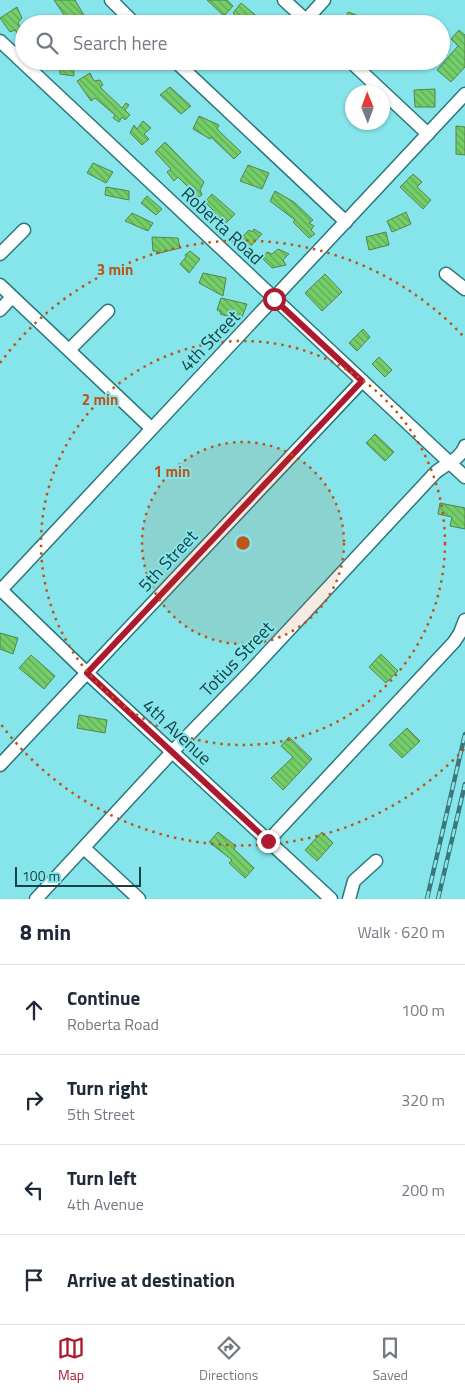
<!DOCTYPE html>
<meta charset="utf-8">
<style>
body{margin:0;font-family:"Titillium Web",sans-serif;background:#f2f2f3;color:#1f2937}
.compass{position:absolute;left:345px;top:85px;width:45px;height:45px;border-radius:50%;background:#fff;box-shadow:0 1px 4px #0004;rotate:359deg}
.scale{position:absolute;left:15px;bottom:12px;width:126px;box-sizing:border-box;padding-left:5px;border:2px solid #194245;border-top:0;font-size:14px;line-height:18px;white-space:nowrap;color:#194245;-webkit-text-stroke:4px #85e5eb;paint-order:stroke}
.stop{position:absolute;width:15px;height:15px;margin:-11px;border:4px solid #ad192e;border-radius:50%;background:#fff}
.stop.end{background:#ad192e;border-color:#fff;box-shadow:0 1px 5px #0008}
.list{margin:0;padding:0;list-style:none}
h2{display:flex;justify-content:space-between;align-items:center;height:65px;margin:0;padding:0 20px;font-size:21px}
h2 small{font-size:16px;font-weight:400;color:#747a83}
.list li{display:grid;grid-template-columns:32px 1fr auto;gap:15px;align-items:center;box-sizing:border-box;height:90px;padding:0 20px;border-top:1px solid #e0e1e3}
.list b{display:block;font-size:19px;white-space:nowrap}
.list p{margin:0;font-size:16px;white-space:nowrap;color:#747a83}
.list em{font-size:16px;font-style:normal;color:#747a83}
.icon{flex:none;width:28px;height:28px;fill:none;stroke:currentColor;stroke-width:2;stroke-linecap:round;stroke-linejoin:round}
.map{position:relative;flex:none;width:465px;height:899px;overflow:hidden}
.search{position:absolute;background:#fff;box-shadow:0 1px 4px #0004;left:15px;right:15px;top:15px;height:55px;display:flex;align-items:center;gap:12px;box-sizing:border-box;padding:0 18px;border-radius:28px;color:#747a83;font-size:19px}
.sheet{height:425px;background:#fff}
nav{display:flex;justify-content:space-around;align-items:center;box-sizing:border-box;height:70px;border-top:1px solid #e0e1e3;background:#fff;font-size:14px;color:#747a83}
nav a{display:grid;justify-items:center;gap:2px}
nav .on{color:#ad192e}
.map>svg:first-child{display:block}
</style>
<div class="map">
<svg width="465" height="899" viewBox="0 0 465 899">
<defs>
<pattern id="building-back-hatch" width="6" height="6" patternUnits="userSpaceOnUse" patternTransform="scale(1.25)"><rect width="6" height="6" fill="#75ce67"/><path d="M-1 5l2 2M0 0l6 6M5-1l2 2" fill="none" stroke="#5fa957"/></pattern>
</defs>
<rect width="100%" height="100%" fill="#85e5eb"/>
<g fill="url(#building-back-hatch)" stroke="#568350">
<path d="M 54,0 L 75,0 L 89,24 L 70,24 Z"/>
<path d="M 207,0 L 227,0 L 233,6 L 224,16 Z"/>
<path d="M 241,3 L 259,18 L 254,24 L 245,24 L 233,13 Z"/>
<path d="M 17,7 L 22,18 L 18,23 L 22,29 L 17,33 L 15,30 L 10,32 L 0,18 Z"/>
<path d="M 348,12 L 362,17 L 360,24 L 344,24 Z"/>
<path d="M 459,30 L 465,35 L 465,67 L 451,82 L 437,70 L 458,46 L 451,39 Z"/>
<path d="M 59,61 L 73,61 L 74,76 L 60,74 Z"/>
<path d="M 90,73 L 94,81 L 100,80 L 103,85 L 100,87 L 122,108 L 126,103 L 129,105 L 125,110 L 130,115 L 125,120 L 122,117 L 119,122 L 113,118 L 115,115 L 95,98 L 91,101 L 77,81 Z"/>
<path d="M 170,87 L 191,106 L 181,114 L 160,95 Z"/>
<path d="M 435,89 L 435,107 L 415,107 L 414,90 Z"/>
<path d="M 199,116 L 219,125 L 217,129 L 241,152 L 234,159 L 211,137 L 210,139 L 193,129 Z"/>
<path d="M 143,121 L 151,128 L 144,134 L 149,139 L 142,145 L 130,133 L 134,125 L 137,129 Z"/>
<path d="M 456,126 L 465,127 L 465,155 L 456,154 Z"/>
<path d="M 165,142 L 204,182 L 200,190 L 202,195 L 194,200 L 186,192 L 190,189 L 178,177 L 174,181 L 167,172 L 171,169 L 155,152 Z"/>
<path d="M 93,163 L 113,172 L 106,183 L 87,173 Z"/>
<path d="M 248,165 L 269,173 L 262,189 L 240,181 Z"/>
<path d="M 413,174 L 422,182 L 417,187 L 431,200 L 423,209 L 400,187 Z"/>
<path d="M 106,187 L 129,191 L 129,200 L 105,195 Z"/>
<path d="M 275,191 L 294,202 L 313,220 L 309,223 L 314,226 L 311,230 L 315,234 L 309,238 L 293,222 L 295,220 L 270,201 Z"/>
<path d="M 212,194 L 235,214 L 225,224 L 220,217 L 218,219 L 212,215 L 214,211 L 205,202 Z"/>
<path d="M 147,196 L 162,209 L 156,215 L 141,203 Z"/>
<path d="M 406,212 L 411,224 L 392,232 L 387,221 Z"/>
<path d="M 132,213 L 153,223 L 148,231 L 125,221 Z"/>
<path d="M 254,229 L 262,234 L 248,249 L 239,243 L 243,236 L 249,230 L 252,232 Z"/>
<path d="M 386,232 L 389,245 L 369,250 L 366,237 Z"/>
<path d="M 152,237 L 178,238 L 180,248 L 156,254 L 157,251 L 153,251 Z"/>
<path d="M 278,249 L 289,254 L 283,260 L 286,265 L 272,268 L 263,259 L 267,252 L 272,254 Z"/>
<path d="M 190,251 L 200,259 L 189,273 L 180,264 L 186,257 L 185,255 Z"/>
<path d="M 203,273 L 226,278 L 223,296 L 199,283 Z"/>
<path d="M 325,274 L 342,292 L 322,311 L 305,293 Z"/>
<path d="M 221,298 L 247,304 L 241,320 L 220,314 L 221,312 L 217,310 Z"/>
<path d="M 363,329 L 370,337 L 357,351 L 349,343 Z"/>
<path d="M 379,357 L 392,370 L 385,377 L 372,364 Z"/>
<path d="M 375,434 L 394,452 L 385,461 L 366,443 Z"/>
<path d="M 440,503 L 465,508 L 465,529 L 450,526 L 452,517 L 438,514 Z"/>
<path d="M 0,633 L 18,638 L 13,654 L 0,649 Z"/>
<path d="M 381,654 L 398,671 L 386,683 L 369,667 Z"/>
<path d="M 31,655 L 55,676 L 44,689 L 19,668 Z"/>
<path d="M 79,715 L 107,720 L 105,733 L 77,728 Z"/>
<path d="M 407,728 L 420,741 L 402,758 L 389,745 Z"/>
<path d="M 289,737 L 312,759 L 283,790 L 271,778 L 293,757 L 281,746 Z"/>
<path d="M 218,832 L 236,846 L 234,849 L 254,868 L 245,878 L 229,863 L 232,860 L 209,842 Z"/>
<path d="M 322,832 L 333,843 L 317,861 L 305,850 Z"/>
</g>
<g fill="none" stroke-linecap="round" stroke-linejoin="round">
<defs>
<g id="minor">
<path d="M 111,0 L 135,24"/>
<path d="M 284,0 L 310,24"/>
<path d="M 306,20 L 324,0"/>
<path d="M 0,41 L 465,477"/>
<path d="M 175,61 L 346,222"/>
<path d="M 350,61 L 428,134"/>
<path d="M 0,254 L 24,230"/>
<path d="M 446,274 L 465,289"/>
<path d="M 0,285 L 151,428"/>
<path d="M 0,310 L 12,297"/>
<path d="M 70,349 L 108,311"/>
<path d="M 0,589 L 87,673 L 331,899"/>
<path d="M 0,591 L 465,94"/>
<path d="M 0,765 L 362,381"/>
<path d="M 268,841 L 454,642 L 460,633 L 465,620"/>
<path d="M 84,848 L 139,899"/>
<path d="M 36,899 L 172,752 L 246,676 L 435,473 C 445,464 461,459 465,446"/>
<path d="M 349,899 L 354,881 L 376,861"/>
</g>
</defs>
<use href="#minor" stroke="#2c777c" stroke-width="15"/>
<use href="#minor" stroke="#fff" stroke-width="12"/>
<defs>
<g id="rail">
<path d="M 427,899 L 465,734"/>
<path d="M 438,899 L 465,784"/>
</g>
</defs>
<use href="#rail" stroke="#3c767a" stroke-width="4.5"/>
<use href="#rail" stroke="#85e5eb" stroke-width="2.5" stroke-dasharray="8" stroke-linecap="butt"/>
</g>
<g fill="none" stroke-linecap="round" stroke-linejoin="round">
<path stroke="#ad192e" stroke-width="6" d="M 268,841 L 87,673 L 362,381 L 274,299"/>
</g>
<circle cx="243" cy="543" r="101" fill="#bf5417" fill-opacity=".12"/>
<g fill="none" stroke="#bf5417" stroke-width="2.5" stroke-dasharray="2.5 5">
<circle cx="243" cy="543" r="101"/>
<circle cx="243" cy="543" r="202"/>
<path d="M464 749A302 302 0 0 1 0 723M0 363A302 302 0 0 1 464 337"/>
</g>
<g text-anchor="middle" stroke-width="4" stroke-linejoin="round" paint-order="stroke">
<g font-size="18" fill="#194245" stroke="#85e5eb">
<text transform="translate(222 226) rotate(43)" y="6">Roberta Road</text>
<text transform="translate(210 341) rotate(-46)" y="6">4th Street</text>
<text transform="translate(168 561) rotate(-47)" y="6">5th Street</text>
<text transform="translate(237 659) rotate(-46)" y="6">Totius Street</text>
<text transform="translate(177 732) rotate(43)" y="6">4th Avenue</text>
</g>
</g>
<circle cx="243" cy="543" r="8" fill="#bf5417" stroke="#85e5eb" stroke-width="2.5"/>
<g font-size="15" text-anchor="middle" font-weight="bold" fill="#bf5417" stroke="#85e5eb" stroke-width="4" stroke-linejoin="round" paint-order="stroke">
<text x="115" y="275">3 min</text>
<text x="100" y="405">2 min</text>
<text x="172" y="477">1 min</text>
</g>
</svg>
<svg class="compass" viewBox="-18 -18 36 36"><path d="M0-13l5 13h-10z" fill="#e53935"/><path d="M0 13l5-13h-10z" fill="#747a83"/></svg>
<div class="scale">100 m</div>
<div class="stop" style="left:274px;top:299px"></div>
<div class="stop end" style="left:268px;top:841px"></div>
<div class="search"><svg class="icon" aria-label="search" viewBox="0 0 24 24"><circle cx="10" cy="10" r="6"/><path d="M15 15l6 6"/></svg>Search here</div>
</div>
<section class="sheet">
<h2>8 min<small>Walk · 620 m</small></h2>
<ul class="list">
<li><svg class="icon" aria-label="ahead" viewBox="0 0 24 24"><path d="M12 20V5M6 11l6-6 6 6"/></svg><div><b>Continue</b><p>Roberta Road</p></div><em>100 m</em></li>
<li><svg class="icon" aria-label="right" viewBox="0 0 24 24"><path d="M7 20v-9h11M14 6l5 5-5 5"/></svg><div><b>Turn right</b><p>5th Street</p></div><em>320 m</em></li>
<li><svg class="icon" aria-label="left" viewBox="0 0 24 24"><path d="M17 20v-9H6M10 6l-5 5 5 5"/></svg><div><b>Turn left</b><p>4th Avenue</p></div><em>200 m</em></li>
<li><svg class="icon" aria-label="arrive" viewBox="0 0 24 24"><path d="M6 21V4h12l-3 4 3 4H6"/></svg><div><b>Arrive at destination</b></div></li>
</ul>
</section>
<nav>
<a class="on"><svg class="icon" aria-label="map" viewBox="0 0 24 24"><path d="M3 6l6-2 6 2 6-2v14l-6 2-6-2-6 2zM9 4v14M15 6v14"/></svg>Map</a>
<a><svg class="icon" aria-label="directions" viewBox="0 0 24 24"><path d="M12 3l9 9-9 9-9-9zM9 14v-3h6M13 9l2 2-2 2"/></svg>Directions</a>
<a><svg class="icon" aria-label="saved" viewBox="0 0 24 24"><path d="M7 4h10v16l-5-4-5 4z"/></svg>Saved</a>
</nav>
